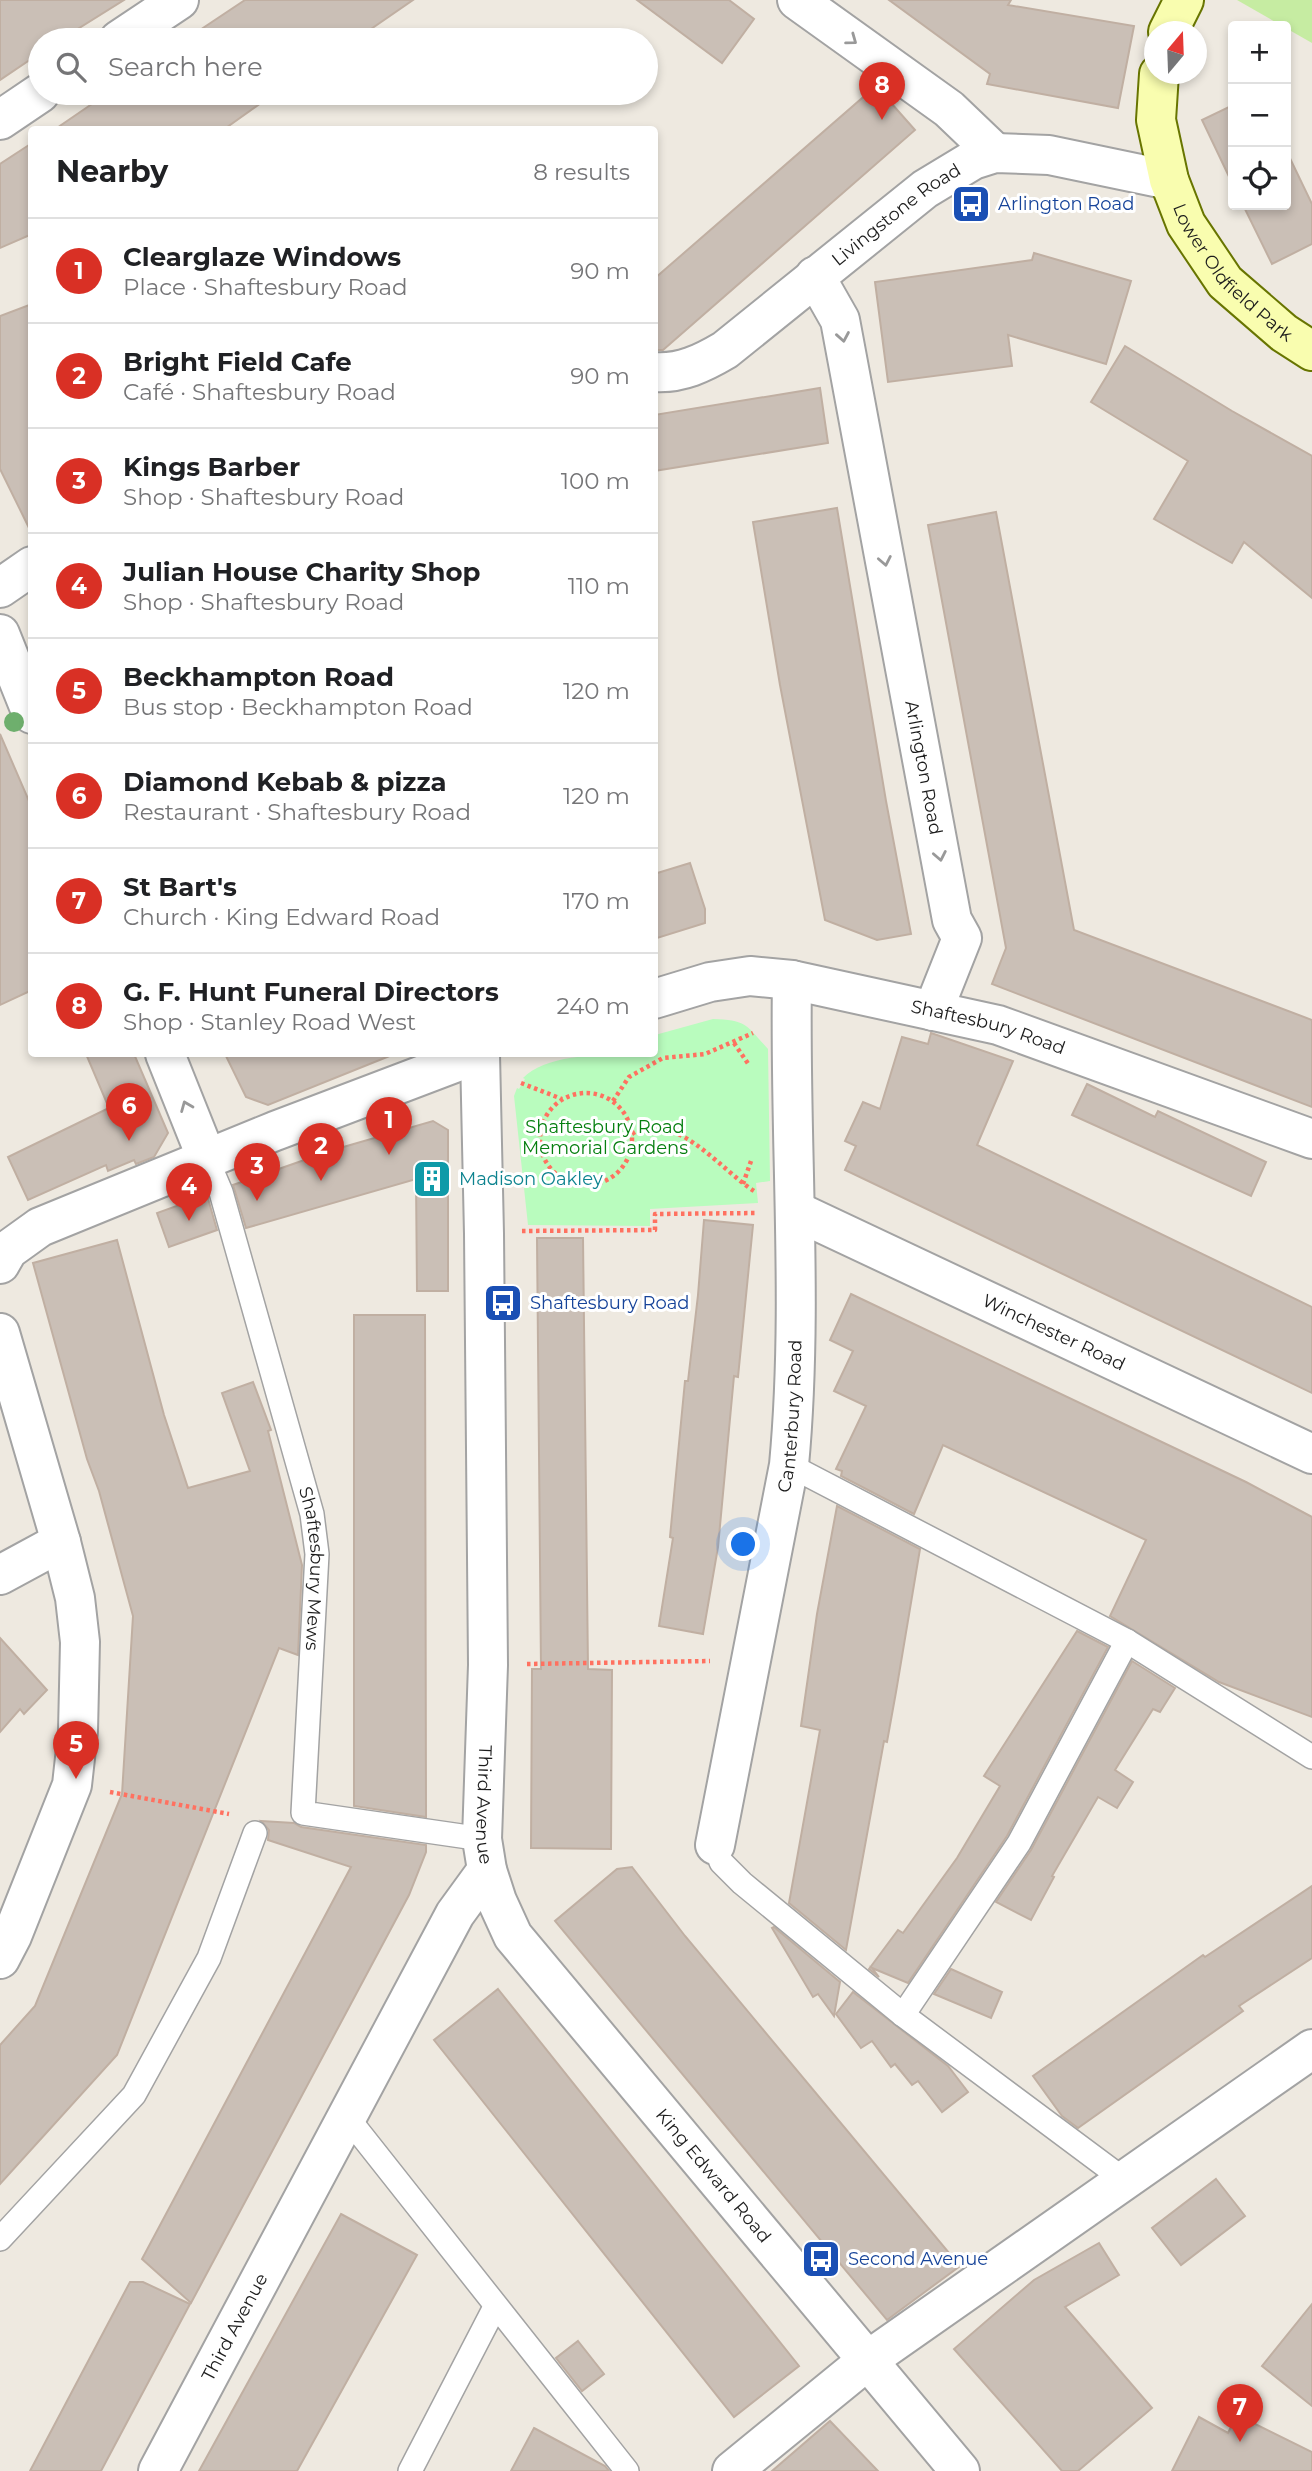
<!DOCTYPE html>
<meta charset="utf-8">
<style>
body{margin:0;font-family:Montserrat,sans-serif;background:#f6f6f6;color:#202124}
.controls{position:absolute;right:21px;top:21px;display:grid;overflow:hidden;border-radius:7px;box-shadow:0 4px 10px #0003}
.controls button{width:63px;height:63px;display:grid;place-items:center;padding:0;border:0;border-bottom:2px solid #e0e0e0;background:#fff;color:#202124;font:35px sans-serif}
.compass{position:absolute;left:1144px;top:21px;width:63px;height:63px;border-radius:50%;background:#fff;box-shadow:0 4px 10px #0003;rotate:19deg}
.you{position:absolute;left:744px;top:1545px;width:24px;height:24px;margin:-18px;border:5px solid #fff;border-radius:50%;background:#1a73e8;box-shadow:0 0 0 10px #1a73e833}
.badge{display:grid;place-items:center;width:46px;height:46px;border-radius:50%;background:#d93025;color:#fff;font-size:23px;font-weight:700}
.pin{position:absolute;translate:-50% -58px;filter:drop-shadow(0 2px 4px #0008)}
.pin::after{content:'';position:absolute;top:37px;width:24px;height:21px;background:inherit;clip-path:polygon(0 0,100% 0,50% 100%)}
.list{margin:0;padding:0;list-style:none}
h2{display:flex;justify-content:space-between;align-items:center;height:91px;margin:0;padding:0 28px;font-size:30px}
h2 small{font-size:23px;font-weight:400;color:#757577}
.list li{display:grid;grid-template-columns:46px 1fr auto;gap:21px;align-items:center;box-sizing:border-box;height:105px;padding:0 28px;border-top:2px solid #e0e0e0}
.list b{display:block;font-size:26px;white-space:nowrap}
.list p{margin:0;font-size:23px;white-space:nowrap;color:#757577}
.list em{font-size:23px;font-style:normal;color:#757577}
.icon{flex:none;width:38px;height:38px;fill:none;stroke:currentColor;stroke-width:2;stroke-linecap:round;stroke-linejoin:round}
.map{position:relative;flex:none;width:1312px;height:2471px;overflow:hidden}
.search{position:absolute;background:#fff;box-shadow:0 4px 10px #0003;left:28px;top:28px;width:630px;height:77px;display:flex;align-items:center;gap:18px;box-sizing:border-box;padding:0 24px;border-radius:38px;color:#757577;font-size:26px}
.panel{position:absolute;background:#fff;box-shadow:0 4px 10px #0003;left:28px;top:126px;width:630px;height:931px;border-radius:7px}
.map>svg:first-child{display:block}
</style>
<div class="map">
<svg width="1312" height="2471" viewBox="0 0 1312 2471">
<rect width="100%" height="100%" fill="#eee9e0"/>
<path fill="#c6eca2" d="M 1237,0 L 1312,0 L 1312,43 Z"/>
<path fill="#b9fcbe" d="M 713,1019 C 747,1020 746,1025 768,1049 L 770,1181 L 756,1183 L 758,1203 L 650,1209 L 650,1226 L 528,1225 L 514,1096 L 517,1088 L 519,1089 L 525,1079 L 523,1078 C 548,1051 620,1054 654,1054 L 655,1035 Z"/>
<g fill="#cabfb6" stroke="#c0afa2" stroke-width="2">
<path d="M 0,0 L 124,0 L 60,40 L 40,40 L 40,53 L 0,80 Z"/>
<path d="M 245,0 L 413,0 L 355,40 L 185,40 Z"/>
<path d="M 637,0 L 729,0 L 754,19 L 722,63 Z"/>
<path d="M 889,0 L 1011,0 L 1008,5 L 1134,26 L 1118,108 L 987,84 L 990,74 Z"/>
<path d="M 876,86 L 915,130 L 663,350 L 654,350 L 654,279 Z"/>
<path d="M 108,93 L 275,93 L 223,130 L 54,130 Z"/>
<path d="M 1233,105 L 1233,185 L 1202,120 Z"/>
<path d="M 32,143 L 32,234 L 0,248 L 0,164 Z"/>
<path d="M 1286,150 L 1312,204 L 1312,244 L 1272,264 L 1243,205 L 1286,205 Z"/>
<path d="M 1034,253 L 1131,281 L 1106,364 L 1008,335 L 1012,366 L 888,382 L 875,282 L 1032,260 Z"/>
<path d="M 32,304 L 32,534 L 0,469 L 0,316 Z"/>
<path d="M 1125,346 L 1232,411 L 1312,456 L 1312,598 L 1244,542 L 1232,563 L 1154,519 L 1188,461 L 1091,402 Z"/>
<path d="M 820,388 L 828,443 L 654,471 L 654,415 Z"/>
<path d="M 837,508 L 886,801 L 911,934 L 877,940 L 825,920 L 780,685 L 753,522 Z"/>
<path d="M 996,512 L 1074,930 L 1312,1020 L 1312,1107 L 992,984 L 1006,948 L 928,525 Z"/>
<path d="M 0,734 L 32,808 L 32,990 L 0,1005 Z"/>
<path d="M 690,863 L 705,909 L 705,923 L 654,939 L 654,874 Z"/>
<path d="M 931,1033 L 1013,1061 L 977,1145 L 1312,1307 L 1312,1393 L 845,1170 L 856,1146 L 845,1141 L 863,1102 L 880,1109 L 902,1037 L 928,1044 Z"/>
<path d="M 86,1054 L 134,1054 L 168,1133 L 154,1157 L 136,1164 L 134,1160 L 108,1171 L 106,1165 L 28,1200 L 8,1157 L 109,1108 Z"/>
<path d="M 225,1054 L 392,1054 L 392,1055 L 268,1105 L 246,1097 Z"/>
<path d="M 1087,1084 L 1155,1117 L 1158,1111 L 1266,1162 L 1251,1196 L 1072,1115 Z"/>
<path d="M 433,1121 L 448,1130 L 448,1291 L 417,1291 L 416,1179 L 246,1228 L 233,1185 L 333,1150 Z"/>
<path d="M 207,1195 L 217,1230 L 169,1247 L 157,1213 Z"/>
<path d="M 704,1220 L 753,1225 L 738,1377 L 734,1376 L 718,1547 L 703,1634 L 659,1626 L 673,1538 L 670,1537 L 685,1381 L 688,1381 L 698,1295 Z"/>
<path d="M 537,1238 L 583,1238 L 588,1669 L 612,1670 L 611,1849 L 531,1848 L 532,1669 L 541,1669 Z"/>
<path d="M 117,1240 L 164,1415 L 188,1488 L 250,1471 L 222,1393 L 253,1382 L 271,1430 L 268,1431 L 302,1565 L 298,1655 L 279,1648 L 117,2055 L 0,2184 L 0,2045 L 35,2006 L 122,1794 L 133,1616 L 99,1491 L 87,1459 L 33,1263 Z"/>
<path d="M 851,1294 L 1246,1482 L 1312,1517 L 1312,1717 L 1219,1682 L 1110,1616 L 1146,1540 L 943,1445 L 914,1514 L 841,1476 L 842,1471 L 836,1469 L 866,1406 L 834,1391 L 853,1351 L 830,1340 Z"/>
<path d="M 354,1315 L 425,1315 L 426,1817 L 354,1806 Z"/>
<path d="M 837,1506 L 920,1549 L 896,1692 L 887,1742 L 884,1741 L 846,1950 L 789,1903 L 820,1730 L 801,1726 L 817,1614 Z"/>
<path d="M 1077,1631 L 1108,1647 L 1007,1836 L 908,1983 L 872,1968 L 879,1977 L 869,1969 L 898,1930 L 903,1933 L 957,1858 L 1000,1786 L 984,1776 Z"/>
<path d="M 0,1638 L 47,1690 L 24,1714 L 20,1709 L 0,1732 Z"/>
<path d="M 1132,1661 L 1175,1688 L 1160,1712 L 1153,1709 L 1115,1770 L 1133,1782 L 1117,1808 L 1098,1797 L 1052,1876 L 1054,1877 L 1031,1920 L 996,1902 L 1031,1850 Z"/>
<path d="M 261,1821 L 294,1823 L 301,1827 L 426,1845 L 426,1852 L 409,1895 L 191,2303 L 142,2259 L 351,1867 L 268,1840 L 269,1830 Z"/>
<path d="M 632,1867 L 685,1936 L 960,2266 L 887,2320 L 555,1921 L 617,1869 Z"/>
<path d="M 1312,1886 L 1312,1958 L 1239,2006 L 1243,2011 L 1078,2128 L 1062,2116 L 1033,2076 L 1203,1955 L 1205,1957 Z"/>
<path d="M 774,1927 L 840,1982 L 834,2016 L 818,1994 L 813,1997 L 772,1928 Z"/>
<path d="M 951,1969 L 1002,1992 L 991,2018 L 934,1994 Z"/>
<path d="M 498,1989 L 799,2366 L 734,2417 L 434,2040 Z"/>
<path d="M 853,1992 L 948,2066 L 968,2092 L 942,2112 L 918,2081 L 912,2085 L 895,2064 L 891,2067 L 872,2041 L 861,2048 L 836,2014 Z"/>
<path d="M 1216,2179 L 1245,2216 L 1181,2265 L 1152,2228 Z"/>
<path d="M 341,2214 L 417,2255 L 297,2471 L 199,2471 Z"/>
<path d="M 1099,2243 L 1119,2275 L 1065,2307 L 1152,2408 L 1078,2471 L 1062,2471 L 954,2349 L 1034,2280 Z"/>
<path d="M 130,2282 L 143,2282 L 190,2304 L 101,2471 L 30,2471 Z"/>
<path d="M 1312,2304 L 1312,2406 L 1262,2366 Z"/>
<path d="M 578,2341 L 604,2374 L 582,2391 L 556,2358 Z"/>
<path d="M 1237,2415 L 1312,2452 L 1312,2471 L 1172,2471 L 1199,2417 L 1228,2433 Z"/>
<path d="M 830,2421 L 878,2471 L 772,2471 Z"/>
<path d="M 534,2428 L 605,2466 L 609,2471 L 511,2471 Z"/>
</g>
<g fill="none" stroke-linecap="round" stroke-linejoin="round">
<defs>
<g id="service">
<path id="s1" d="M 207,1159 L 221,1192 L 312,1514 L 317,1554 L 303,1813 L 482,1839"/>
<path d="M 789,1465 L 1127,1641 L 1312,1757"/>
<path d="M 715,1845 L 721,1862 L 742,1883 L 903,2015 L 1123,2179"/>
<path d="M 903,2015 L 1019,1843 L 1127,1641"/>
<path d="M 347,2117 L 627,2471"/>
<path d="M 0,2239 L 134,2095 L 209,1958 L 255,1833"/>
<path d="M 410,2471 L 495,2307"/>
</g>
<g id="minor">
<path d="M 797,0 L 949,109 L 995,153"/>
<path d="M 119,40 L 179,0"/>
<path d="M 0,120 L 40,93"/>
<path id="s2" d="M 815,276 L 840,320 L 952,920 L 962,938 L 933,1011"/>
<path id="s3" d="M 654,372 C 681,374 703,363 725,350 L 925,189 L 973,160 L 995,153 L 1049,155 L 1169,180"/>
<path d="M 0,588 L 32,566"/>
<path d="M 0,634 L 32,714"/>
<path id="s4" d="M 654,999 L 710,982 L 750,976 L 792,980 L 998,1025 L 1312,1139"/>
<path d="M 165,1054 L 207,1159"/>
<path id="s5" d="M 480,1054 L 484,1234 L 488,1665 L 482,1839 L 487,1870 L 497,1901 L 513,1936 L 960,2471"/>
<path id="s6" d="M 796,1211 L 1312,1454"/>
<path d="M 0,1264 L 8,1250 L 40,1227 L 275,1131 L 478,1054"/>
<path d="M 0,1333 L 61,1542 L 75,1598 L 80,1642 L 78,1731 L 72,1785 L 12,1936 L 0,1959"/>
<path d="M 0,1575 L 61,1542"/>
<path id="s7" d="M 715,1845 L 789,1465 C 804,1304 789,1142 792,980"/>
<path id="s8" d="M 158,2471 L 455,1914 L 487,1870"/>
<path d="M 732,2471 L 868,2360 L 1312,2049"/>
</g>
<g id="secondary">
<path d="M 1168,32 L 1184,0"/>
<path id="s9" d="M 1159,74 L 1156,120 L 1169,180 L 1186,224 L 1225,282 L 1284,333 L 1312,351"/>
</g>
</defs>
<use href="#service" stroke="#a3a3a3" stroke-width="26"/>
<use href="#minor" stroke="#a3a3a3" stroke-width="42"/>
<use href="#secondary" stroke="#687500" stroke-width="42"/>
<g stroke="#ff7160" stroke-width="4.5" stroke-dasharray="3.5 3.5" stroke-linecap="butt">
<path d="M 734,1043 L 749,1065"/>
<path d="M 521,1083 L 562,1099"/>
<circle cx="586" cy="1139" r="46"/>
<path d="M 613,1101 L 629,1077 L 663,1058 L 705,1054 L 753,1033"/>
<path d="M 632,1134 C 673,1107 722,1171 754,1191"/>
<path d="M 743,1184 L 751,1161"/>
<path d="M 522,1231 L 655,1230 L 655,1214 L 757,1213"/>
<path d="M 527,1664 L 710,1661"/>
<path d="M 110,1792 L 229,1814"/>
</g>
<use href="#service" stroke="#fff" stroke-width="23"/>
<use href="#minor" stroke="#fff" stroke-width="38"/>
<use href="#secondary" stroke="#f9fdaf" stroke-width="38"/>
</g>
<circle fill="#6eaf6d" cx="14" cy="722" r="10"/>
<defs><path id="oneway-chevron" d="M-2-3.5L2.5 0L-2 3.5" fill="none" stroke-width="1.6" stroke-linecap="round" stroke-linejoin="round" transform="scale(1.75)"/></defs>
<g stroke="#999">
<use href="#oneway-chevron" transform="translate(852 40) rotate(36)"/>
<use href="#oneway-chevron" transform="translate(843 337) rotate(80)"/>
<use href="#oneway-chevron" transform="translate(885 561) rotate(79)"/>
<use href="#oneway-chevron" transform="translate(940 856) rotate(79)"/>
<use href="#oneway-chevron" transform="translate(186 1106) rotate(-112)"/>
</g>
<defs>
<symbol id="bus-square" viewBox="-11 -11 22 22"><rect x="-9" y="-9" width="18" height="18" rx="4" fill="#1a4fb4" stroke="#fff"/><path d="M-5-6H5V4H4V6H2V4H-2V6H-4V4H-5ZM-3.5-4V0h7V-4ZM-3.5 1.2v1.5H-2V1.2ZM2 1.2v1.5H3.5V1.2Z" fill="#fff"/></symbol>
<symbol id="building-square" viewBox="-11 -11 22 22"><rect x="-9" y="-9" width="18" height="18" rx="4" fill="#0f9aa8" stroke="#fff"/><path d="M-4-6H4V6H1V3H-1V6H-4ZM-2.5-4.3h1.7v1.8h-1.7ZM.8-4.3h1.7v1.8H.8ZM-2.5-1h1.7V.8h-1.7ZM.8-1h1.7V.8H.8Z" fill="#fff"/></symbol>
</defs>
<g fill-rule="evenodd">
<use href="#bus-square" x="949" y="182" width="44" height="44"/>
<use href="#building-square" x="410" y="1157" width="44" height="44"/>
<use href="#bus-square" x="481" y="1281" width="44" height="44"/>
<use href="#bus-square" x="799" y="2237" width="44" height="44"/>
</g>
<g text-anchor="middle" stroke-width="6" stroke-linejoin="round" paint-order="stroke">
<g font-size="18" fill="#164399" stroke="#fff" text-anchor="start">
<text x="998" y="210">Arlington Road</text>
<text x="530" y="1309">Shaftesbury Road</text>
<text x="848" y="2265">Second Avenue</text>
</g>
<g font-size="18" fill="#1c1c1c" stroke="#fff">
<text dy="6" stroke="none"><textPath href="#s3" startOffset="294">Livingstone Road</textPath></text>
<text dy="6" stroke="none"><textPath href="#s9" startOffset="222">Lower Oldfield Park</textPath></text>
<text dy="6" stroke="none"><textPath href="#s2" startOffset="506">Arlington Road</textPath></text>
<text dy="6" stroke="none"><textPath href="#s4" startOffset="343">Shaftesbury Road</textPath></text>
<text dy="6" stroke="none"><textPath href="#s6" startOffset="285">Winchester Road</textPath></text>
<text dy="6" stroke="none"><textPath href="#s7" startOffset="436">Canterbury Road</textPath></text>
<text dy="6" stroke="none"><textPath href="#s1" startOffset="425">Shaftesbury Mews</textPath></text>
<text dy="6" stroke="none"><textPath href="#s5" startOffset="751">Third Avenue</textPath></text>
<text dy="6" stroke="none"><textPath href="#s5" startOffset="1200">King Edward Road</textPath></text>
<text dy="6" stroke="none"><textPath href="#s8" startOffset="163">Third Avenue</textPath></text>
</g>
<g font-size="18" fill="#057f0f" stroke="#fff">
<text x="605" y="1133">Shaftesbury Road<tspan x="605" dy="21">Memorial Gardens</tspan></text>
</g>
<g font-size="18" fill="#0d838f" stroke="#fff" text-anchor="start">
<text x="459" y="1185">Madison Oakley</text>
</g>
</g>
</svg>
<div class="controls">
<button>+</button>
<button>−</button>
<button><svg class="icon" aria-label="locate" viewBox="0 0 24 24"><circle cx="12" cy="12" r="6"/><path d="M12 2v4M12 18v4M2 12h4M18 12h4"/></svg></button>
</div>
<svg class="compass" viewBox="-18 -18 36 36"><path d="M0-13l5 13h-10z" fill="#e53935"/><path d="M0 13l5-13h-10z" fill="#757577"/></svg>
<div class="you"></div>
<div class="pin badge" style="left:389px;top:1155px">1</div>
<div class="pin badge" style="left:321px;top:1181px">2</div>
<div class="pin badge" style="left:257px;top:1201px">3</div>
<div class="pin badge" style="left:189px;top:1221px">4</div>
<div class="pin badge" style="left:76px;top:1779px">5</div>
<div class="pin badge" style="left:129px;top:1141px">6</div>
<div class="pin badge" style="left:1240px;top:2442px">7</div>
<div class="pin badge" style="left:882px;top:120px">8</div>
<div class="search"><svg class="icon" aria-label="search" viewBox="0 0 24 24"><circle cx="10" cy="10" r="6"/><path d="M15 15l6 6"/></svg>Search here</div>
<section class="panel">
<h2>Nearby<small>8 results</small></h2>
<ul class="list">
<li><span class="badge">1</span><div><b>Clearglaze Windows</b><p>Place · Shaftesbury Road</p></div><em>90 m</em></li>
<li><span class="badge">2</span><div><b>Bright Field Cafe</b><p>Café · Shaftesbury Road</p></div><em>90 m</em></li>
<li><span class="badge">3</span><div><b>Kings Barber</b><p>Shop · Shaftesbury Road</p></div><em>100 m</em></li>
<li><span class="badge">4</span><div><b>Julian House Charity Shop</b><p>Shop · Shaftesbury Road</p></div><em>110 m</em></li>
<li><span class="badge">5</span><div><b>Beckhampton Road</b><p>Bus stop · Beckhampton Road</p></div><em>120 m</em></li>
<li><span class="badge">6</span><div><b>Diamond Kebab &amp; pizza</b><p>Restaurant · Shaftesbury Road</p></div><em>120 m</em></li>
<li><span class="badge">7</span><div><b>St Bart's</b><p>Church · King Edward Road</p></div><em>170 m</em></li>
<li><span class="badge">8</span><div><b>G. F. Hunt Funeral Directors</b><p>Shop · Stanley Road West</p></div><em>240 m</em></li>
</ul>
</section>
</div>
